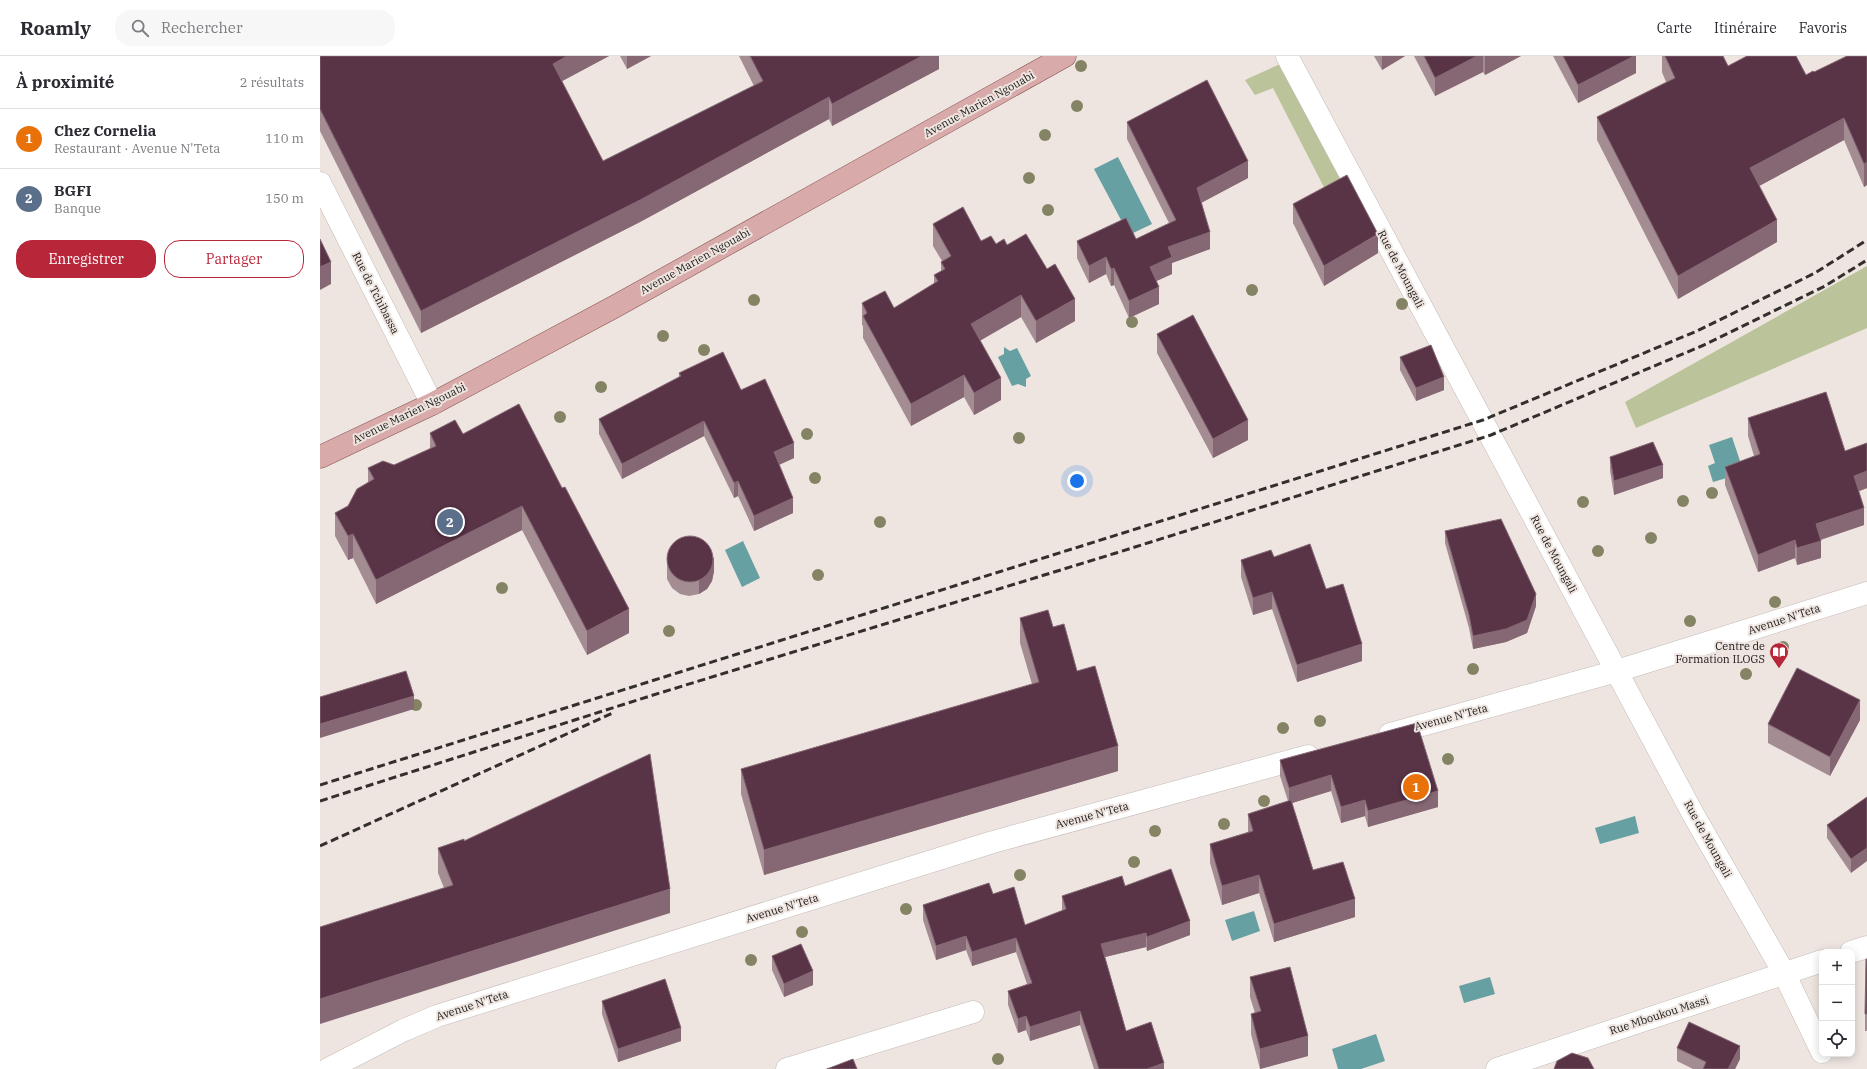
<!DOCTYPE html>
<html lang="fr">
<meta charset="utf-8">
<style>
body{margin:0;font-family:"IBM Plex Serif",serif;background:#f7f7f7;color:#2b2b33}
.controls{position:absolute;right:12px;bottom:12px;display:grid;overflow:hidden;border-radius:8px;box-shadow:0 2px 10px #0003}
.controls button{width:36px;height:36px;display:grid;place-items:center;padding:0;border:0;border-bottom:1px solid #e1e1e2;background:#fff;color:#2b2b33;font:20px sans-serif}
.you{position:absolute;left:757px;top:425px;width:14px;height:14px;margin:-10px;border:3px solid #fff;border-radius:50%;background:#1a73e8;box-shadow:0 0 0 6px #1a73e833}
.badge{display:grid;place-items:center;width:26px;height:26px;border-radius:50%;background:#b8263a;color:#fff;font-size:13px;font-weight:700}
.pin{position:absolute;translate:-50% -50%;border:2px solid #fff;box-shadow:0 1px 4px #0006}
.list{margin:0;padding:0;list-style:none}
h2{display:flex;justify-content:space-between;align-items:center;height:52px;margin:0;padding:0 16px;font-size:17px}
h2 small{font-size:13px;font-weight:400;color:#7c7c81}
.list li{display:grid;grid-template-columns:26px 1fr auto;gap:12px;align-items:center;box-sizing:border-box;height:60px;padding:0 16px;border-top:1px solid #e1e1e2}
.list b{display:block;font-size:15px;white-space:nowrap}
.list p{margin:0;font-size:13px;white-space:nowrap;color:#7c7c81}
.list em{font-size:13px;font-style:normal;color:#7c7c81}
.actions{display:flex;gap:8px;padding:12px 16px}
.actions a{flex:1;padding:9px 0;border:1px solid #b8263a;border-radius:16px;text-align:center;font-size:14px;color:#b8263a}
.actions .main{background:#b8263a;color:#fff}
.icon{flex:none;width:22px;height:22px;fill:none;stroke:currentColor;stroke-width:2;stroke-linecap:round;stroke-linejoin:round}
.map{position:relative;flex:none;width:1547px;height:1013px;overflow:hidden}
header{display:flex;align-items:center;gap:24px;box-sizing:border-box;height:56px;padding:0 20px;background:#fff;border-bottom:1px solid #e1e1e2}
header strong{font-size:19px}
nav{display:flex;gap:22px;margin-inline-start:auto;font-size:14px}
.search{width:280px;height:36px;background:#f7f7f7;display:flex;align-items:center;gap:10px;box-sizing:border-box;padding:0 14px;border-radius:16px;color:#7c7c81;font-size:15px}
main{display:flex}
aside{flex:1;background:#fff}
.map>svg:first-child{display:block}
</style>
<header>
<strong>Roamly</strong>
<div class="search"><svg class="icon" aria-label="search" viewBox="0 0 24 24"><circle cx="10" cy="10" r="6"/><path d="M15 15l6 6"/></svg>Rechercher</div>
<nav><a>Carte</a><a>Itinéraire</a><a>Favoris</a></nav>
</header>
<main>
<aside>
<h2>À proximité<small>2 résultats</small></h2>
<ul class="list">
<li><span class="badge" style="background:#e8710a">1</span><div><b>Chez Cornelia</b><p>Restaurant · Avenue N'Teta</p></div><em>110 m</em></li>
<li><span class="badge" style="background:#5c6f8a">2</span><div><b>BGFI</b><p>Banque</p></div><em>150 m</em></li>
</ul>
<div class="actions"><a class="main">Enregistrer</a><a>Partager</a></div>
</aside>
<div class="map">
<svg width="1547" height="1013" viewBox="0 0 1547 1013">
<rect width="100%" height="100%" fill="#eee5e0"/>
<g fill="#bac399">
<path d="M 960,8 L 1026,132 L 1009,141 L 953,32 L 935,39 L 925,24 Z"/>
<path d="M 1547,210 L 1547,272 L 1316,372 L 1305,346 Z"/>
</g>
<g fill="#67a0a2">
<path d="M 798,101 L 832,168 L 809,179 L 774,113 Z"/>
<path d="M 684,291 L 690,295 L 697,292 L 711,320 L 706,323 L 706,331 L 698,328 L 692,330 L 678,301 L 684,298 Z"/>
<path d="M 1412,381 L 1424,417 L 1393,426 L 1388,410 L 1395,407 L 1389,389 Z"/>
<path d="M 423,485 L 440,522 L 422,531 L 405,494 Z"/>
<path d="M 1315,760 L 1319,777 L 1280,788 L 1275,772 Z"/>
<path d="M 934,855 L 940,875 L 912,885 L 905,864 Z"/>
<path d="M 1170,921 L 1175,938 L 1144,947 L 1139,930 Z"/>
<path d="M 1056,978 L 1065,1005 L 1041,1013 L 1018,1013 L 1012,993 Z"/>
</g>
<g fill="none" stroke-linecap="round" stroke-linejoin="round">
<defs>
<g id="minor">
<path d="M 967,0 L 1373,758 L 1464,917 L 1502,996"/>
<path d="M 0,127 L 112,348"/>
<path d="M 1070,678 L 1297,615 L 1547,537"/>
<path d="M 1531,896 L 1547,891"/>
<path d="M 8,1013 L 84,974 L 117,960 L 673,786 L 988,700"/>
<path d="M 467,1013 L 653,956"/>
<path d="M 1177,1013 L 1502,905"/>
</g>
<path id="major" d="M 0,401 L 112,348 L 294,251 L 745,0"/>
</defs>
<use href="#minor" stroke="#c4bbb7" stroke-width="23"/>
<use href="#major" stroke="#855250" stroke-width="23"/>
<use href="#minor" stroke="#fff" stroke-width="22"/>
<use href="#major" stroke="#d8aaa9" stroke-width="22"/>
<g stroke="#332f2d" stroke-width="3" stroke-dasharray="8 4" stroke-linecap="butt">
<path d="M 0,729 L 1163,364 L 1377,275 L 1495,217 L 1547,184"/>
<path d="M 0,745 L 330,640 L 796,497 L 1171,379 L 1384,289 L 1505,230 L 1547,204"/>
<path d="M 0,790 L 295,656"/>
</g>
</g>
<g fill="#848465">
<circle cx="761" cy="10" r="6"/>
<circle cx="757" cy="50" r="6"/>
<circle cx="725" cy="79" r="6"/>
<circle cx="709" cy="122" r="6"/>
<circle cx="728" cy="154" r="6"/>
<circle cx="932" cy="234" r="6"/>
<circle cx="434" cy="244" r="6"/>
<circle cx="1082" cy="248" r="6"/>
<circle cx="812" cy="266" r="6"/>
<circle cx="343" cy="280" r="6"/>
<circle cx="384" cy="294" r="6"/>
<circle cx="281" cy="331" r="6"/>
<circle cx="240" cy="361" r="6"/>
<circle cx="487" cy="378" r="6"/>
<circle cx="699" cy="382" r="6"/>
<circle cx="495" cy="422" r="6"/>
<circle cx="1392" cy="437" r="6"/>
<circle cx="1363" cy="445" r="6"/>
<circle cx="1263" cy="446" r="6"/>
<circle cx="560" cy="466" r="6"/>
<circle cx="1331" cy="482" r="6"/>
<circle cx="1278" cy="495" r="6"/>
<circle cx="498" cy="519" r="6"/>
<circle cx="182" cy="532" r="6"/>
<circle cx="1455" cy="546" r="6"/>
<circle cx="1370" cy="565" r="6"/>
<circle cx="349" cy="575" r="6"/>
<circle cx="1463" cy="591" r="6"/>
<circle cx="1153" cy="613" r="6"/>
<circle cx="1426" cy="618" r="6"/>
<circle cx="96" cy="649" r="6"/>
<circle cx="1000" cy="665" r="6"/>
<circle cx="963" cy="672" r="6"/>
<circle cx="1128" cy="703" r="6"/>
<circle cx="944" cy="745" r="6"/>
<circle cx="904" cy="768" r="6"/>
<circle cx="835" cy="775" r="6"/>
<circle cx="814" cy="806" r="6"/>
<circle cx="700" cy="819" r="6"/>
<circle cx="586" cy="853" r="6"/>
<circle cx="482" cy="876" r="6"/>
<circle cx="431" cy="904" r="6"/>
<circle cx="678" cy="1003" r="6"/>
</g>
<g fill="#a48c93">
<path d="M 0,0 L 289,0 L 242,25 L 283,105 L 434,30 L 419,0 L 619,0 L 619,13 L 512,70 L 509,63 L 320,166 L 101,277 L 0,75 Z"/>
<path d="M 300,0 L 331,0 L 307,13 Z"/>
<path d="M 1054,0 L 1085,0 L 1062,14 Z"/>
<path d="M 1094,0 L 1201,0 L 1165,19 L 1163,16 L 1115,40 Z"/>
<path d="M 1233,0 L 1316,0 L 1316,17 L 1258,47 Z"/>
<path d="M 1342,0 L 1403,0 L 1408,10 L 1486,19 L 1547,0 L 1547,129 L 1544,131 L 1524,84 L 1439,130 L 1457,186 L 1358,243 L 1277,84 L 1277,61 L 1346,26 L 1342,16 Z"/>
<path d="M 807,66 L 928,122 L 881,147 L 890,193 L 852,207 L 852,218 L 836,225 L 839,248 L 809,262 L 794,229 L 791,230 L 786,218 L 769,227 L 757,202 L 757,185 L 816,183 L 849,167 L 807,83 Z"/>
<path d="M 973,148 L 1058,197 L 1004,230 L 973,167 Z"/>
<path d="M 613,168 L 661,185 L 676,188 L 687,189 L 755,265 L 716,287 L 701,261 L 660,284 L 681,344 L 654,359 L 644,341 L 591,370 L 543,282 L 543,270 L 542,269 L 542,247 L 574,252 L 614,228 L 614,219 L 621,215 L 621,206 L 622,205 L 613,190 Z"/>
<path d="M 837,278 L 928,384 L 893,402 L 837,297 Z"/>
<path d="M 1080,301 L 1124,334 L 1096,345 L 1080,314 Z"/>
<path d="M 359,317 L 421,334 L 474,402 L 459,409 L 473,457 L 434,475 L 418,440 L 414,442 L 384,380 L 302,423 L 279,378 L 279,363 L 359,321 Z"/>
<path d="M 1428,362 L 1525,395 L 1547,387 L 1547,432 L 1539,435 L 1544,469 L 1501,484 L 1501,502 L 1477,509 L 1475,502 L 1438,516 L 1405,429 L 1405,411 L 1434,400 L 1428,380 Z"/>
<path d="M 110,377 L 143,378 L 309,577 L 267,599 L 202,474 L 56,548 L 33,502 L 28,504 L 15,480 L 15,457 L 28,450 L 48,426 L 48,412 L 74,409 L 110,393 Z"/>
<path d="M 1290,401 L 1343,422 L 1294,439 L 1290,415 Z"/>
<path d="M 1125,475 L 1216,550 L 1207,577 L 1186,586 L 1153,593 L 1149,572 L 1125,487 Z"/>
<path d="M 347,500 L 394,515 L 392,525 L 387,533 L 379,538 L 369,540 L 360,538 L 352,532 L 347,523 Z"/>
<path d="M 954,501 L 1006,533 L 1042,605 L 977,626 L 952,553 L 933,559 L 921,521 L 921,504 Z"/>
<path d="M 700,562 L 733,571 L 757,615 L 798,715 L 444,819 L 421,738 L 421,713 L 712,628 L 700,587 Z"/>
<path d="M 1540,664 L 1510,720 L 1448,687 L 1448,668 Z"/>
<path d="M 960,704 L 1118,751 L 1048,771 L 1045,760 L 1021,767 L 1011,735 L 972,747 L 993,814 L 1035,861 L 954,886 L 939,837 L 902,849 L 890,807 L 890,788 L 928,776 L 928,758 L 968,745 L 960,720 Z"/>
<path d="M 1547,741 L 1531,817 L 1507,782 L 1507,769 Z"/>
<path d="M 144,785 L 350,857 L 124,832 L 118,817 L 118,792 Z"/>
<path d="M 805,830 L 870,879 L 827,895 L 826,891 L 785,901 L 806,975 L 844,1013 L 774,1013 L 760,969 L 710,985 L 706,974 L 698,977 L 688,949 L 688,935 L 707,928 L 696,896 L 652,910 L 646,894 L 616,904 L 603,864 L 603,849 L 673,838 L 705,869 L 742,855 L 742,840 Z"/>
<path d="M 452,900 L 493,929 L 464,941 L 452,914 Z"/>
<path d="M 1547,903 L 1547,975 L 1545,975 L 1545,958 Z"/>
<path d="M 930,921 L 988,1000 L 940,1013 L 931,978 L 931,958 L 935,957 L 930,941 Z"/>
<path d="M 282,945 L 361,985 L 298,1006 L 282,958 Z"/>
<path d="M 1357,992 L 1420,1003 L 1415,1013 L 1373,1013 L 1357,1005 Z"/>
</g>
<g fill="#866874">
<path d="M 247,0 L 289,0 L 233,30 L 233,8 Z"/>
<path d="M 307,0 L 331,0 L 307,13 Z"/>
<path d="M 602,0 L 619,0 L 619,13 L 512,70 L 512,48 Z"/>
<path d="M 1062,0 L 1085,0 L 1062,14 Z"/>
<path d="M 1157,0 L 1163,0 L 1163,16 L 1115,40 L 1115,22 Z"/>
<path d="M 1165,0 L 1201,0 L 1165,19 Z"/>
<path d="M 1314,0 L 1316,0 L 1316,17 L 1258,47 L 1258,29 Z"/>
<path d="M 509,41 L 509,63 L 320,166 L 101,277 L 101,255 Z"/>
<path d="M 1524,62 L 1524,84 L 1430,135 L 1430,112 Z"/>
<path d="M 928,105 L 928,122 L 877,149 L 877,132 Z"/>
<path d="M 1547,106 L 1547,129 L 1544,131 L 1544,108 Z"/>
<path d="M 1457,164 L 1457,186 L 1358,243 L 1358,220 Z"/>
<path d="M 890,176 L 890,193 L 852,207 L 852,218 L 830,228 L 830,211 L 848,191 Z"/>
<path d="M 1058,178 L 1058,197 L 1004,230 L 1004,210 Z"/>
<path d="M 786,201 L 786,218 L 769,227 L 769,210 Z"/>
<path d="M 11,206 L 11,228 L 0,234 L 0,211 Z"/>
<path d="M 794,212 L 794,229 L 791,230 L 791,213 Z"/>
<path d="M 839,231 L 839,248 L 809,262 L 809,245 Z"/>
<path d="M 701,239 L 701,261 L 651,290 L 651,268 Z"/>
<path d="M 755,243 L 755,265 L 716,287 L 716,265 Z"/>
<path d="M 644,319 L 644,341 L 591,370 L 591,348 Z"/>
<path d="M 1124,321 L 1124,334 L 1096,345 L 1096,332 Z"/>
<path d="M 681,322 L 681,344 L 654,359 L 654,337 Z"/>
<path d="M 928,364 L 928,384 L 893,402 L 893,383 Z"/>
<path d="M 384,365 L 384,380 L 302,423 L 302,408 Z"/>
<path d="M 474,387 L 474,402 L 454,411 L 454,396 Z"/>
<path d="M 1343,409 L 1343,422 L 1294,439 L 1294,425 Z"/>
<path d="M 1547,415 L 1547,432 L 1534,437 L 1534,420 Z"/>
<path d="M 418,425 L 418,440 L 414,442 L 414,427 Z"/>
<path d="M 473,442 L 473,457 L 434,475 L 434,460 Z"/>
<path d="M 202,450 L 202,474 L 56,548 L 56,524 Z"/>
<path d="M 1544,452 L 1544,469 L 1496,485 L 1496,468 Z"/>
<path d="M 33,478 L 33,502 L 28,504 L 28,480 Z"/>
<path d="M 1475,484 L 1475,502 L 1438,516 L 1438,499 Z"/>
<path d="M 1501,485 L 1501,502 L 1477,509 L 1477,492 Z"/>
<path d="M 394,501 L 394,515 L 392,525 L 387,533 L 379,538 L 379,525 Z"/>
<path d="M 952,536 L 952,553 L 933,559 L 933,542 Z"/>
<path d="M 1216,538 L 1216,550 L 1207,577 L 1186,586 L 1153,593 L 1153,580 Z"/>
<path d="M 309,553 L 309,577 L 267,599 L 267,575 Z"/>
<path d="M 1042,588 L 1042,605 L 977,626 L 977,609 Z"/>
<path d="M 94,640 L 94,653 L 0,682 L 0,668 Z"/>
<path d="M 1540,644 L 1540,664 L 1510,720 L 1510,701 Z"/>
<path d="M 798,690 L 798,715 L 444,819 L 444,794 Z"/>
<path d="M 1011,719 L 1011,735 L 969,748 L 969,732 Z"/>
<path d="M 1118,735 L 1118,751 L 1048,771 L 1048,755 Z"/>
<path d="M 1045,744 L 1045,760 L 1021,767 L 1021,751 Z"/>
<path d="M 1547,792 L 1547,805 L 1531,817 L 1531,803 Z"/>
<path d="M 939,819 L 939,837 L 902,849 L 902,830 Z"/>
<path d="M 350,833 L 350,857 L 0,968 L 0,943 Z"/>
<path d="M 1035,843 L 1035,861 L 954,886 L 954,868 Z"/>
<path d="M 870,865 L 870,879 L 827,895 L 827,881 Z"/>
<path d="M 826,877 L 826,891 L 781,902 L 781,888 Z"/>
<path d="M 646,880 L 646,894 L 616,904 L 616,890 Z"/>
<path d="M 696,882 L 696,896 L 652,910 L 652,896 Z"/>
<path d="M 493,915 L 493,929 L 464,941 L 464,928 Z"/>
<path d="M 760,955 L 760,969 L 710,985 L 710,971 Z"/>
<path d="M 706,960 L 706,974 L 698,977 L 698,963 Z"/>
<path d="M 361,972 L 361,985 L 298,1006 L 298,993 Z"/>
<path d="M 988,980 L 988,1000 L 940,1013 L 940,993 Z"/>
<path d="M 1420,990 L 1420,1003 L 1415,1013 L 1408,1013 Z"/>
<path d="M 844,1007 L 844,1013 L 827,1013 Z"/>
</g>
<g fill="#593346" stroke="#866874">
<path d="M 0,0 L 247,0 L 233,8 L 283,105 L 443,25 L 430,0 L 602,0 L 512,48 L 509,41 L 320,144 L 101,255 L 0,53 Z"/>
<path d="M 1104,0 L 1157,0 L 1115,22 Z"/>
<path d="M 1243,0 L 1314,0 L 1258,29 Z"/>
<path d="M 1345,0 L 1403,0 L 1408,10 L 1427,0 L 1476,0 L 1486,19 L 1493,15 L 1494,16 L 1527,0 L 1547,0 L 1547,106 L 1544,108 L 1524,62 L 1430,112 L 1457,164 L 1358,220 L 1277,61 L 1355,22 Z"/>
<path d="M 887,24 L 928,105 L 877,132 L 890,176 L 848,191 L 852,201 L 830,211 L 839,231 L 809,245 L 794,212 L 791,213 L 786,201 L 769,210 L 757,185 L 806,162 L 816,183 L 856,164 L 807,66 Z"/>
<path d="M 1027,119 L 1058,178 L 1004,210 L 973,148 Z"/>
<path d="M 643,151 L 661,185 L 671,180 L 676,188 L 684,183 L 687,189 L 706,178 L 727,213 L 735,208 L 755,243 L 716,265 L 701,239 L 651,268 L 681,322 L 654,337 L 644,319 L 591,348 L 543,260 L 547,257 L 542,247 L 565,235 L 574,252 L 618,225 L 614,219 L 625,213 L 621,206 L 631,200 L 613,168 Z"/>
<path d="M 0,183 L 11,206 L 0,211 Z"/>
<path d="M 873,259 L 928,364 L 893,383 L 837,278 Z"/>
<path d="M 1111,289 L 1124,321 L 1096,332 L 1080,301 Z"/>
<path d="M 403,296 L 421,334 L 445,323 L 474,387 L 454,396 L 473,442 L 434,460 L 418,425 L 414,427 L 384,365 L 302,408 L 279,363 L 361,320 L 359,317 Z"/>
<path d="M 1506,336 L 1525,395 L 1547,387 L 1547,415 L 1534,420 L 1544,452 L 1496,468 L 1501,485 L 1477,492 L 1475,484 L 1438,499 L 1405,411 L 1440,398 L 1428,362 Z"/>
<path d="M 199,348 L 242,432 L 245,431 L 309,553 L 267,575 L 202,450 L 56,524 L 33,478 L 28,480 L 15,457 L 28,450 L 37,433 L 54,423 L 48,412 L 63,405 L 74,409 L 116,390 L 110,377 L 135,364 L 143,378 Z"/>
<path d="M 1333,386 L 1343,409 L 1294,425 L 1290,401 Z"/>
<path d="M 1181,463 L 1216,538 L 1207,564 L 1186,573 L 1153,580 L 1149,559 L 1125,475 Z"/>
<circle cx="370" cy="503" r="23"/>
<path d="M 990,488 L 1006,533 L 1023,528 L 1042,588 L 977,609 L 952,536 L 933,542 L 921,504 L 951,494 L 954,501 Z"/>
<path d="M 728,554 L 733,571 L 744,568 L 757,615 L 775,610 L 798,690 L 444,794 L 421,713 L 719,626 L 700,562 Z"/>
<path d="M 1477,612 L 1540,644 L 1510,701 L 1448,668 Z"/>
<path d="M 86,615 L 94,640 L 0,668 L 0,641 Z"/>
<path d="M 1097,667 L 1118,735 L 1048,755 L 1045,744 L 1021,751 L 1011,719 L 969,732 L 960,704 Z"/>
<path d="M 330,698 L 350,833 L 0,943 L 0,871 L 133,829 L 118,792 L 144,783 L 144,785 Z"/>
<path d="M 1547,741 L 1547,792 L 1531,803 L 1507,769 Z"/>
<path d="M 971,744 L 993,814 L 1023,806 L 1035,843 L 954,868 L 939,819 L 902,830 L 890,788 L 933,775 L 928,758 Z"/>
<path d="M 851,813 L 870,865 L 827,881 L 826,877 L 781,888 L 806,975 L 831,966 L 844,1007 L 827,1013 L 779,1013 L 760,955 L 710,971 L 706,960 L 698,963 L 688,935 L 712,927 L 696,882 L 652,896 L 646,880 L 616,890 L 603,849 L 669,827 L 673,838 L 694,831 L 705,869 L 746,853 L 742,840 L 802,820 L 805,830 Z"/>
<path d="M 481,888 L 493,915 L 464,928 L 452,900 Z"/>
<path d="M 1546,903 L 1547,903 L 1547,958 L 1545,958 Z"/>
<path d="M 970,911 L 988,980 L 940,993 L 931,958 L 941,955 L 930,921 Z"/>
<path d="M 345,923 L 361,972 L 298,993 L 282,945 Z"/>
<path d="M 1369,966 L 1420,990 L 1408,1013 L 1383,1013 L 1386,1006 L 1357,992 Z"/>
<path d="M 1252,997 L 1268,1002 L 1274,1013 L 1234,1013 L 1237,1005 Z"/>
<path d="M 533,1003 L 537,1013 L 507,1013 Z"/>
</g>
<defs>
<symbol id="library-pin" viewBox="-11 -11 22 30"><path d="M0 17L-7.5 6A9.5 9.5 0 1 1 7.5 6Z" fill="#b8263a" stroke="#eee5e0"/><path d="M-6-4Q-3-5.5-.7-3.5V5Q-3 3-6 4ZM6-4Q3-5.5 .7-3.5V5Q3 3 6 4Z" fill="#fff"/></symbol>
</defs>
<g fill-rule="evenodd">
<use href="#library-pin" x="1448" y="585" width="22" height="30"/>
</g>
<g text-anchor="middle" stroke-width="4" stroke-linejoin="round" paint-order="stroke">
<g font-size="11" fill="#1b1816" stroke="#eee5e0">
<text transform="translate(659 48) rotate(-29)" y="4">Avenue Marien Ngouabi</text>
<text transform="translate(375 205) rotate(-29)" y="4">Avenue Marien Ngouabi</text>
<text transform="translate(1081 213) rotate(62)" y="4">Rue de Moungali</text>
<text transform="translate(56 237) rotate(63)" y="4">Rue de Tchibassa</text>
<text transform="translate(89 357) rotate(-26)" y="4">Avenue Marien Ngouabi</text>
<text transform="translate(1234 498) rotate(62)" y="4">Rue de Moungali</text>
<text transform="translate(1464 563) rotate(-18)" y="4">Avenue N'Teta</text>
<text transform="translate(1131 661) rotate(-15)" y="4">Avenue N'Teta</text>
<text transform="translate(772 759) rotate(-15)" y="4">Avenue N'Teta</text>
<text transform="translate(1388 783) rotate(61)" y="4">Rue de Moungali</text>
<text transform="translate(462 852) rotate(-17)" y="4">Avenue N'Teta</text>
<text transform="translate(152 949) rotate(-18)" y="4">Avenue N'Teta</text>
<text transform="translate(1339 959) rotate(-18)" y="4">Rue Mboukou Massi</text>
</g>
<g font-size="11" fill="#1b1816" stroke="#eee5e0" text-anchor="end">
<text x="1445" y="594">Centre de<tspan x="1445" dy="13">Formation ILOGS</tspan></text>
</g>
</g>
</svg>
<div class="controls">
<button>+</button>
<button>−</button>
<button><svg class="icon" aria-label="locate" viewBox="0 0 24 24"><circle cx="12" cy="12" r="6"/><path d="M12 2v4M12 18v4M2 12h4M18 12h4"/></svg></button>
</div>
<div class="you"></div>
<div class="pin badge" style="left:1096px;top:731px;background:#e8710a">1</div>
<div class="pin badge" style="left:130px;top:466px;background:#5c6f8a">2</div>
</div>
</main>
